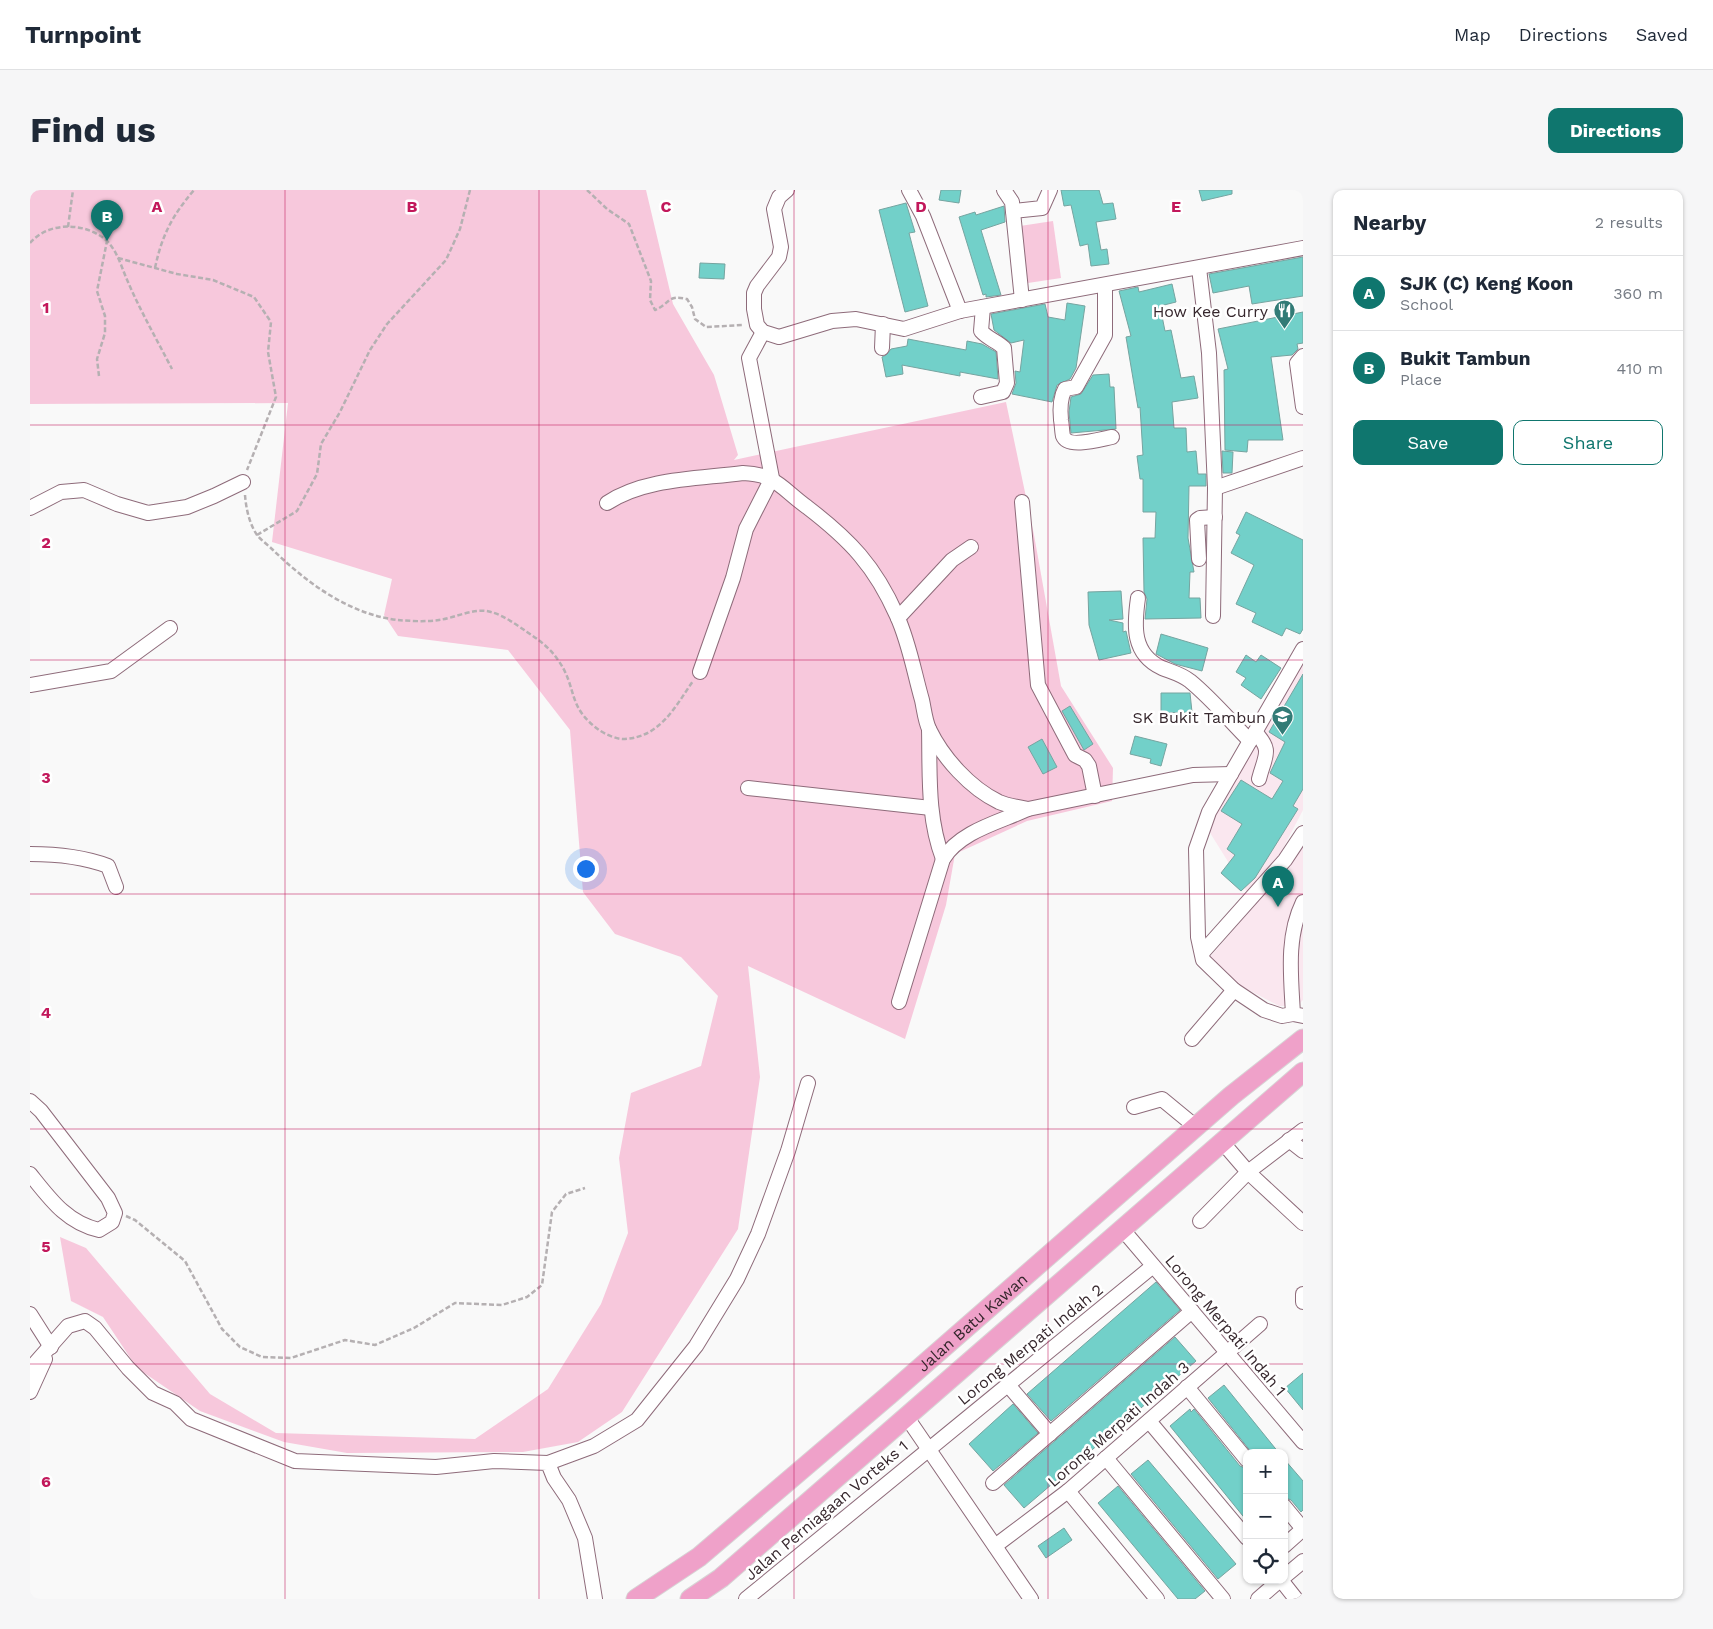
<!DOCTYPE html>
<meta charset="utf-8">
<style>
body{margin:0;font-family:"Work Sans",sans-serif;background:#f6f6f7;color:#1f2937}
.controls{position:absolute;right:15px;bottom:15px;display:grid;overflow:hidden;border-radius:10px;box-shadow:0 1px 4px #0004}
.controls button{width:45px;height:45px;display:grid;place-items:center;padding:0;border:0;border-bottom:1px solid #e0e1e3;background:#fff;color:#1f2937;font:25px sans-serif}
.you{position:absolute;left:555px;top:678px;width:18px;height:18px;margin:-12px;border:4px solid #fff;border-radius:50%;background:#1a73e8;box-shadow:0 0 0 8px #1a73e833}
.badge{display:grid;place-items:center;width:32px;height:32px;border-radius:50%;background:#0f766e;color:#fff;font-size:16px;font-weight:700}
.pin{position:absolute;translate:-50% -41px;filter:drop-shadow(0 1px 2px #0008)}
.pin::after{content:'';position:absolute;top:26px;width:18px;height:15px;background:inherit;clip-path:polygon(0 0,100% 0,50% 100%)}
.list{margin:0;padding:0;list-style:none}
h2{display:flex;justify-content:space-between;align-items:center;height:65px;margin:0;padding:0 20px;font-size:21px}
h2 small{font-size:16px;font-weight:400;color:#747a83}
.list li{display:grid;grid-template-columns:32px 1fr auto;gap:15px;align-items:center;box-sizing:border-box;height:75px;padding:0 20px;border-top:1px solid #e0e1e3}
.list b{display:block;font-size:19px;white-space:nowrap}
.list p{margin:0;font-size:16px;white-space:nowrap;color:#747a83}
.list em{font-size:16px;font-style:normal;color:#747a83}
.actions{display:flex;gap:10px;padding:15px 20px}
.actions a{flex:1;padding:11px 0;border:1px solid #0f766e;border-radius:10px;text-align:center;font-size:18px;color:#0f766e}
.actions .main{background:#0f766e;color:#fff}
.icon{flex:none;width:28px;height:28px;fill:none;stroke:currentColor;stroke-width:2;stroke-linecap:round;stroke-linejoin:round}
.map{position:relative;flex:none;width:1273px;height:1409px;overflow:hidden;border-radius:10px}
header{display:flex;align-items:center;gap:30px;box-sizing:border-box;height:70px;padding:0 25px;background:#fff;border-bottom:1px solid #e0e1e3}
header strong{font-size:24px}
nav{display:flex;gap:28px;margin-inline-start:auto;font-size:18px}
.intro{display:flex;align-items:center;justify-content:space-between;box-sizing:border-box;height:120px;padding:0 30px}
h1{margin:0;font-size:35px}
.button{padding:12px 22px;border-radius:10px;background:#0f766e;color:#fff;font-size:18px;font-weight:700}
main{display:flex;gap:30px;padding:0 30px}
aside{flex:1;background:#fff;border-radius:10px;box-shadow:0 1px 4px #0004}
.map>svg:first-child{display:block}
</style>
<header>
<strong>Turnpoint</strong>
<nav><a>Map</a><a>Directions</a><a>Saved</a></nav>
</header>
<div class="intro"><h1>Find us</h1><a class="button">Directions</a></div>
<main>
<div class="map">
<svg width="1273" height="1409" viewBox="0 0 1273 1409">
<rect width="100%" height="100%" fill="#f9f9f9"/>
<g fill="#fae7ef">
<path d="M 1273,473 L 1273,620 L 1248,668 L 1217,702 L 1177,638 Z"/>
<path d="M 1273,650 L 1273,810 L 1267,816 L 1249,816 L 1211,796 L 1180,767 L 1265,668 Z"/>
</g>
<g fill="#f7c8dc">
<path d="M 0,0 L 616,0 L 643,114 L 684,185 L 708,265 L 704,270 L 976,212 L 1004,345 L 1031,496 L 1083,578 L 1082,611 L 997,631 L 925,664 L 916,715 L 875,849 L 718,776 L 730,887 L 708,1039 L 592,1222 L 548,1252 L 493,1262 L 317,1263 L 254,1252 L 170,1221 L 107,1178 L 73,1127 L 41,1111 L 30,1047 L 56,1058 L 180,1204 L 246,1243 L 445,1249 L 518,1199 L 571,1114 L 598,1043 L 589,968 L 601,903 L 671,876 L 688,806 L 651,767 L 585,744 L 553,702 L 540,540 L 478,460 L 368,446 L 354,425 L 362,389 L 242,352 L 258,213 L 0,214 Z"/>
<path d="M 1023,31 L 1031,88 L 998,93 L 990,36 Z"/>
</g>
<g fill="#72d0c9" stroke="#76a4a0">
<path d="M 911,0 L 931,0 L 929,13 L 909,10 Z"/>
<path d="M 1031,0 L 1069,0 L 1073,14 L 1083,13 L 1086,29 L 1066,32 L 1071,60 L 1077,59 L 1079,74 L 1061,76 L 1058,54 L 1050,56 L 1041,15 L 1034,16 Z"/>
<path d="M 1169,0 L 1202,0 L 1202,4 L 1172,11 Z"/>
<path d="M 876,13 L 885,42 L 879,43 L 898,116 L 875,122 L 849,20 Z"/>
<path d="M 974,16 L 975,32 L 951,40 L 971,105 L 956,107 L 956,104 L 953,105 L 929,27 L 945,22 L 946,25 Z"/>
<path d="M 1273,67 L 1273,106 L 1222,114 L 1219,96 L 1183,103 L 1179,84 Z"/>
<path d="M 670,73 L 695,74 L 694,89 L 669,88 Z"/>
<path d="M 1142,94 L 1146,112 L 1130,116 L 1135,141 L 1141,140 L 1151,188 L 1164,186 L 1168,208 L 1142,212 L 1144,238 L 1156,238 L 1157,262 L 1166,261 L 1168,284 L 1176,284 L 1176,296 L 1159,296 L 1158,348 L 1164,382 L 1160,382 L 1159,408 L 1170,408 L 1171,428 L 1115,429 L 1117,409 L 1114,402 L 1113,348 L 1125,348 L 1126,322 L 1113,322 L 1113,289 L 1110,289 L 1107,266 L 1113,265 L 1110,217 L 1108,218 L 1096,147 L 1101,146 L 1089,101 L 1108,97 L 1109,102 Z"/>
<path d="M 1037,113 L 1055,116 L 1046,178 L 1040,189 L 1027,195 L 1022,212 L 982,204 L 986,193 L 985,181 L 990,182 L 994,150 L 981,153 L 964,140 L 961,124 L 1015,114 L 1018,127 L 1035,130 Z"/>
<path d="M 1273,122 L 1273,153 L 1267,154 L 1268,159 L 1262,165 L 1241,167 L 1253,250 L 1218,250 L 1217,262 L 1195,260 L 1194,180 L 1198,179 L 1188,139 Z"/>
<path d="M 878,149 L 936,160 L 937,151 L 952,154 L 966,162 L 968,189 L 930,182 L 930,186 L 872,175 L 873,184 L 856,187 L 852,167 L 856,165 L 861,159 L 877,156 Z"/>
<path d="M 1079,184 L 1080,197 L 1084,197 L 1086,239 L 1041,243 L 1039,222 L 1041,207 L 1051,204 L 1063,185 Z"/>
<path d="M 1192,261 L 1203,262 L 1202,283 L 1193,283 Z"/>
<path d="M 1216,322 L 1273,350 L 1273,439 L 1270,444 L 1256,438 L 1252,446 L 1222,432 L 1226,423 L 1206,414 L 1224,375 L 1201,363 L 1210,345 L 1206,343 Z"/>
<path d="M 1091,401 L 1093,429 L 1079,430 L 1093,433 L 1093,442 L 1096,441 L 1101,463 L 1069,470 L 1059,435 L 1058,402 Z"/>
<path d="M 1131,444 L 1178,458 L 1172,481 L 1145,474 L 1128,465 L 1126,464 Z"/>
<path d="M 1216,465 L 1226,472 L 1231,465 L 1251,478 L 1231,509 L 1211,495 L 1216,488 L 1206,482 Z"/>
<path d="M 1273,484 L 1273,599 L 1263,616 L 1268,619 L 1225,688 L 1211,701 L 1191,683 L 1205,665 L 1197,659 L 1212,634 L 1191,621 L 1211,590 L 1242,609 L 1253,591 L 1240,583 L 1255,552 L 1239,542 Z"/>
<path d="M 1131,503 L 1160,503 L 1162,522 L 1131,523 Z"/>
<path d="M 1040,516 L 1063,554 L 1054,560 L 1032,521 Z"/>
<path d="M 1105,546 L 1137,554 L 1131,576 L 1120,573 L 1121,569 L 1100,564 Z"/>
<path d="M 1012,549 L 1027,577 L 1013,584 L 998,557 Z"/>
<path d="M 1126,1092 L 1150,1120 L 1021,1231 L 997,1204 Z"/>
<path d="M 1145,1147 L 1166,1171 L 994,1318 L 974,1295 Z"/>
<path d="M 1273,1183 L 1273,1220 L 1255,1198 Z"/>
<path d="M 1194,1195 L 1249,1263 L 1222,1263 L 1178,1208 Z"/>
<path d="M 983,1214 L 1008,1243 L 963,1281 L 939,1254 Z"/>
<path d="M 1160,1219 L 1161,1222 L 1164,1219 L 1210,1276 L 1217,1279 L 1217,1331 L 1140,1236 Z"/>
<path d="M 1254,1269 L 1273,1291 L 1273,1320 L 1271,1322 L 1261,1310 L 1254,1307 Z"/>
<path d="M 1118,1270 L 1206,1374 L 1188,1389 L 1101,1284 Z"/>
<path d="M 1088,1296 L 1175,1401 L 1165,1409 L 1148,1409 L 1068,1313 Z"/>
<path d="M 1034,1338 L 1042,1350 L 1016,1368 L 1008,1356 Z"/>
</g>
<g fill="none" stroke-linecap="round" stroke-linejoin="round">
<defs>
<g id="minor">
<path d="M 757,0 L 749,7 L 744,19 L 751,57 L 749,67 L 727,96 L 724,103 L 724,119 L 727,135 L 733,142 L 749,147 L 802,131 L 826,129 L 874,139 L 930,121 L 1273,58"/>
<path d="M 879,0 L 893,26 L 930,121"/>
<path d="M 974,0 L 982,12 L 992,110"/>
<path d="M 983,21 L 1012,18 L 1020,0"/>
<path d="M 1169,78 L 1179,163 L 1185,298 L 1183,426"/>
<path d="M 1075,96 L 1075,145 L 1046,197 L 1035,199 C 1030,208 1030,220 1031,230 C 1032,235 1032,242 1033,246 C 1038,259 1071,249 1082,247"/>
<path d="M 852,158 L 853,134"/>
<path d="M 1273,166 L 1267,173 L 1273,217"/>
<path d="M 951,207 L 973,202 L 977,193 L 974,158 C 967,151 958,149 951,141 L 953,117"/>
<path d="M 1185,298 L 1273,268"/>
<path d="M 992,312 L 1008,495 L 1045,565 L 1055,570 L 1059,576 L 1065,606"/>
<path d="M 577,313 C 615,288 668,289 713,283 C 746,284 752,299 777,317 C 820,350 845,376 867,426 C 879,452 884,482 892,510 C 894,519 895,530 899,539 C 913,568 940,598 969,612 C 978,616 989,617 998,619 L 1163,585 L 1201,584"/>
<path d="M 0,318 L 31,302 L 54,300 L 87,314 L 118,323 L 157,317 L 184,306 L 213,292"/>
<path d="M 1169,369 L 1167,330 L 1170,328 L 1185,327"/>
<path d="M 1108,408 C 1104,436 1102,464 1132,478 C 1142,482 1151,484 1160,491 C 1182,509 1200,531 1220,551"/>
<path d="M 868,428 L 922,370 L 941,357"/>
<path d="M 670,482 L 703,388 L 716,339 L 742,288 L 719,168 L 733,142"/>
<path d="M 0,495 L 81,481 L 140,438"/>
<path d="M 899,539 C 900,583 897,627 913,669"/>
<path d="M 1225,542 C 1243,561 1235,565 1229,589"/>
<path d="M 718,598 L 901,618"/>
<path d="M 0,664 C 26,664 54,667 78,676 L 86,697"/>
<path d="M 1273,712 C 1256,747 1261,786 1263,824 L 1273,826"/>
<path d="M 1172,763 L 1255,670 L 1273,643"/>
<path d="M 869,812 L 913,669 C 930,641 970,632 998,619"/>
<path d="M 1263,824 L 1252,826 L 1234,820 L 1204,800 L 1173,770 L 1168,747 L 1166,659 L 1179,622 L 1273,459"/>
<path d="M 1162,849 L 1204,800"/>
<path d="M 0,911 L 11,921 L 78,1008 L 85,1023 L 82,1032 L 69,1040 C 37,1033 20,1009 0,984"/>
<path d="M 1104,917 L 1132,909 L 1166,937"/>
<path d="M 1259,950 L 1273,961"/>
<path d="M 1193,953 L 1218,982 L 1273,1033"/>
<path d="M 1170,1031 L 1218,982 L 1273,940"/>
<path d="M 1093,1040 L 1273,1252"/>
<path d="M 1273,1104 L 1273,1112"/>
<path d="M 0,1124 L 21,1157"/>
<path d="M 0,1179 L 38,1136 L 55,1131 L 65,1138 L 98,1178 L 123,1203 L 145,1213 L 161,1229 L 265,1271 L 406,1277 L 464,1271 L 518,1273 L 524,1288 L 539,1310 L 555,1348 L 565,1409"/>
<path d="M 978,1195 L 1020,1244"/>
<path d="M 1157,1197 L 1217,1270"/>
<path d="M 0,1202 L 15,1169"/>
<path d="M 876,1226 L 1001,1409"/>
<path d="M 1119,1231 L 1217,1348"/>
<path d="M 1076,1268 L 1193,1409"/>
<path d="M 518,1273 L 564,1256 L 607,1230 L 666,1156 L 707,1089 L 728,1044 L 758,961 L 778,893"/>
<path d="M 963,1293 L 1162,1121"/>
<path d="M 1038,1301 L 1127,1409"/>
<path d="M 1254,1316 L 1273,1339"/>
<path d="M 965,1356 L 1038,1301 L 1230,1134"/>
<path d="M 1254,1356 L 1273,1339"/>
<path d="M 1254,1387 L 1273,1371"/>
<path d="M 1251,1390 L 1266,1409"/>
<path d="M 716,1409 L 1123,1076"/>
<path d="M 1228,1409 L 1250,1390"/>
</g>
<g id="major">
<path id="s1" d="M 606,1409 L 669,1367 L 859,1205 L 1201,906 L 1273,849"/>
<path d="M 660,1409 L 691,1388 L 1273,882"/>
</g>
</defs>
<use href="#minor" stroke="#8e6b7a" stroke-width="16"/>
<use href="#major" stroke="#d7d4d5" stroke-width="21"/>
<g stroke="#b5b0b2" stroke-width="2.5" stroke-dasharray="5 2.5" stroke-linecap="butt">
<path d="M 557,0 L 577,19 L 599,34 L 621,91 L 620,110 L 625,120 C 640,114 637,104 657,109 L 662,117 L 665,129 L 676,137 L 713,135"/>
<path d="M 38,37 L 43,0"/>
<path d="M 0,53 C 19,31 56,32 77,51 C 88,62 92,79 98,92 C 111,122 127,150 142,179"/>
<path d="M 88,68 L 147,84 L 183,90 L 224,107 L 241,132 L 238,162 L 246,207 L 217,280"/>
<path d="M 125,78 C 132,45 142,26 164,0"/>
<path d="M 69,186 L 67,169 L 75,143 L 75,126 L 67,101 L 77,51"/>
<path d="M 215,305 C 216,318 219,333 227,345 C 231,350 238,355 243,360 C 277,393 319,424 367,430 C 380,431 396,432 409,430 C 425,428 445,417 461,422 C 473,425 487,435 497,442 C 509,450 520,458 528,470 C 548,498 536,516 569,540 C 575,544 586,549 593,549 C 630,548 645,517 663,491"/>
<path d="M 227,345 L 267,321 L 287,284 L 291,254 L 310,222 L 340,160 L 357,134 L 416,70 L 430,39 L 440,0"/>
<path d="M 96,1026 L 105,1030 L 155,1071 L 192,1139 L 210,1157 L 232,1167 L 261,1168 L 315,1150 L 345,1155 L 384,1138 L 425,1113 L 472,1115 L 497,1107 L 512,1095 L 522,1022 L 536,1004 L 555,998"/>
</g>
<use href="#minor" stroke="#fff" stroke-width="14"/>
<use href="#major" stroke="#efa1c9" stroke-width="19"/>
</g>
<path fill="none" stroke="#c2185b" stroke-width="1" stroke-opacity="0.55" d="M 255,0 L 255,1409M 509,0 L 509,1409M 764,0 L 764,1409M 1018,0 L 1018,1409M 0,235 L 1273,235M 0,470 L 1273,470M 0,704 L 1273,704M 0,939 L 1273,939M 0,1174 L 1273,1174"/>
<defs>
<symbol id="restaurant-pin" viewBox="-11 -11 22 30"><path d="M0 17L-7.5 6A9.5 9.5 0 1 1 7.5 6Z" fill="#327b76" stroke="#fff"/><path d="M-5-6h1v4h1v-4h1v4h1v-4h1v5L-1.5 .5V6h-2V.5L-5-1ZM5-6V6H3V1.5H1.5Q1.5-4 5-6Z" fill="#fff"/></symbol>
<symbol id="school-pin" viewBox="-11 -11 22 30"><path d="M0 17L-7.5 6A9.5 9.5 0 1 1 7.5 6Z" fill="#327b76" stroke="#fff"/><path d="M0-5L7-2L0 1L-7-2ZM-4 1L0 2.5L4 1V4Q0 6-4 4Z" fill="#fff"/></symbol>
</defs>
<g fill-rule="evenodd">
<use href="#restaurant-pin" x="1242" y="108" width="25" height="34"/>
<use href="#school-pin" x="1240" y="514" width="25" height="34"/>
</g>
<g text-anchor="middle" stroke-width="5" stroke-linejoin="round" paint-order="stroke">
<g font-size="16" fill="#36272d" stroke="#fff" text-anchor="end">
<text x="1238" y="127">How Kee Curry</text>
<text x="1236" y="533">SK Bukit Tambun</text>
</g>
<g font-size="16" fill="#36272d" stroke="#fff">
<text dy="6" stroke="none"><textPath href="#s1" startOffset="436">Jalan Batu Kawan</textPath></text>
<text transform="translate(1196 1135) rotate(50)" y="6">Lorong Merpati Indah 1</text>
<text transform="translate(1000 1154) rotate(-39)" y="6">Lorong Merpati Indah 2</text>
<text transform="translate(1088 1234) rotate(-41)" y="6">Lorong Merpati Indah 3</text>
<text transform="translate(796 1320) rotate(-40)" y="6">Jalan Perniagaan Vorteks 1</text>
</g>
</g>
<g font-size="16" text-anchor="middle" font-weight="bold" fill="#c2185b" stroke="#fff" stroke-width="5" stroke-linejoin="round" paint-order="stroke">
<text x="127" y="22">A</text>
<text x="382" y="22">B</text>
<text x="636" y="22">C</text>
<text x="891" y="22">D</text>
<text x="1146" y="22">E</text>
<text x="16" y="123">1</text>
<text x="16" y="358">2</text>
<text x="16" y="593">3</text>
<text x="16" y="828">4</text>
<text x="16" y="1062">5</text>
<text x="16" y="1297">6</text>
</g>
</svg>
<div class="controls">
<button>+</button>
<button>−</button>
<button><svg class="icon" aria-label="locate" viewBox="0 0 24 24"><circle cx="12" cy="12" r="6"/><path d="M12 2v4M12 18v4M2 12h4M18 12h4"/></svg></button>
</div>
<div class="you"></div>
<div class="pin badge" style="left:1248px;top:717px">A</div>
<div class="pin badge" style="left:77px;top:51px">B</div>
</div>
<aside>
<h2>Nearby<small>2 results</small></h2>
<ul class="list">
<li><span class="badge">A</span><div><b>SJK (C) Keng Koon</b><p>School</p></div><em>360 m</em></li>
<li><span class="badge">B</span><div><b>Bukit Tambun</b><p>Place</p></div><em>410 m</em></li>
</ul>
<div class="actions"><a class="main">Save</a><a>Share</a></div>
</aside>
</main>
